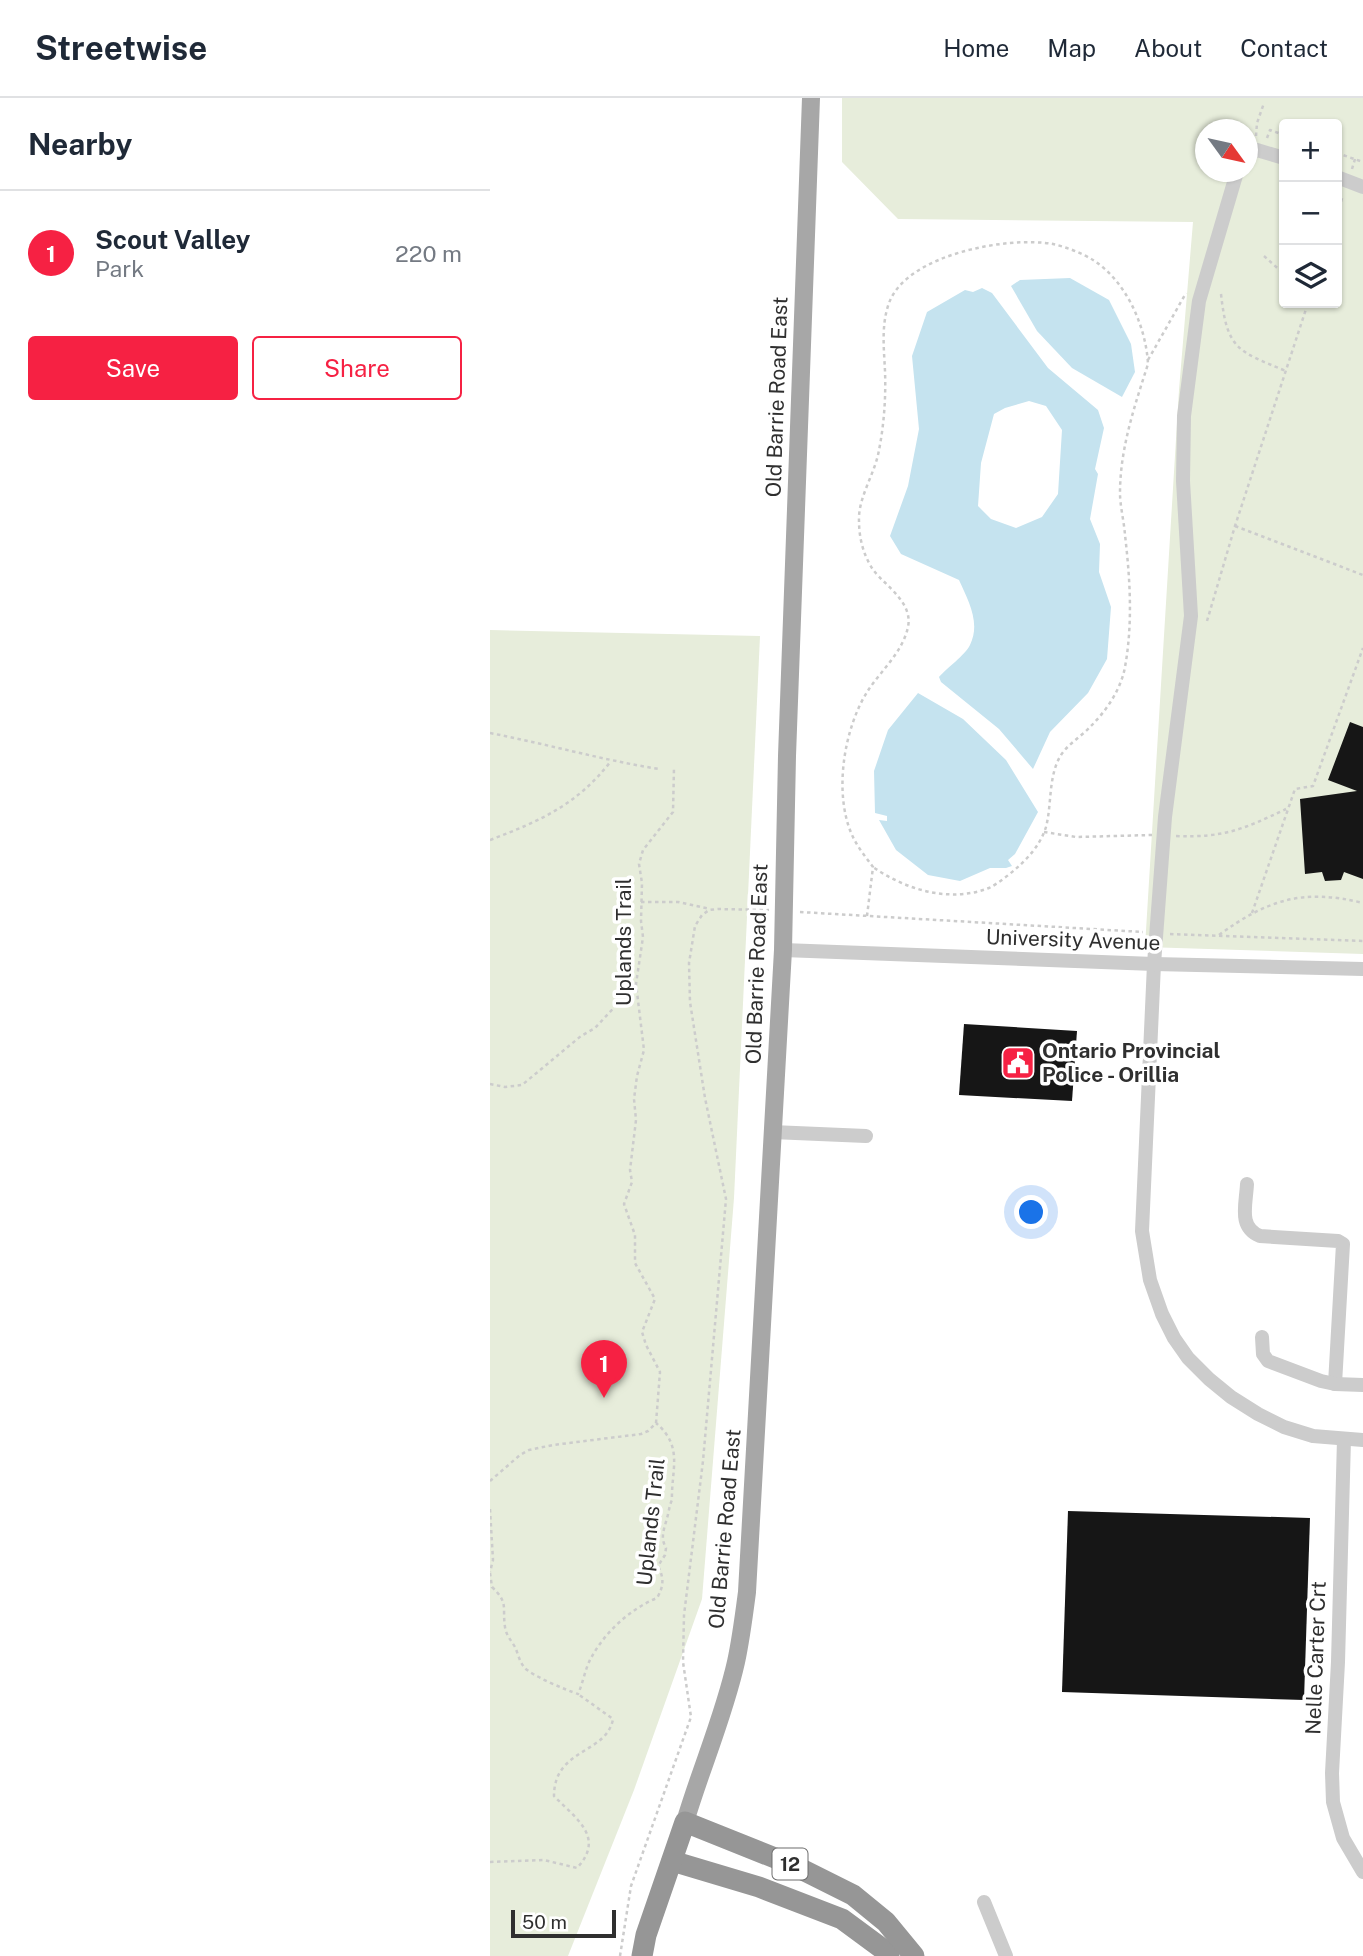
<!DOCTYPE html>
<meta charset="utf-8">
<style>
body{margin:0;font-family:"Public Sans",sans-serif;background:#f6f6f7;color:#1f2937}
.controls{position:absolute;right:21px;top:21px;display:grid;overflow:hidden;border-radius:7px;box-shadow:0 2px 5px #0004}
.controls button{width:63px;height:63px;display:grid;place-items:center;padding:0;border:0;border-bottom:2px solid #e0e1e3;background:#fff;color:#1f2937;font:35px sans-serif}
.compass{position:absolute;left:705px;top:21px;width:63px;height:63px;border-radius:50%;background:#fff;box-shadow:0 2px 5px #0004;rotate:123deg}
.scale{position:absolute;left:21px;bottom:18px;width:105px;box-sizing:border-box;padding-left:7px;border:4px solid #2f2f2f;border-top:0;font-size:19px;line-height:24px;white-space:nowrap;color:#2f2f2f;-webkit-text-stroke:5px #fff;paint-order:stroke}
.you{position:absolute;left:542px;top:1115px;width:24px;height:24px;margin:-18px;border:5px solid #fff;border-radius:50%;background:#1a73e8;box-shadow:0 0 0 10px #1a73e833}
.badge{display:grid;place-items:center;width:46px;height:46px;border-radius:50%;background:#f62143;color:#fff;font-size:23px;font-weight:700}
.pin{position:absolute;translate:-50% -58px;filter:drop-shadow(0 2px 4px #0008)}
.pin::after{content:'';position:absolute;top:37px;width:24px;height:21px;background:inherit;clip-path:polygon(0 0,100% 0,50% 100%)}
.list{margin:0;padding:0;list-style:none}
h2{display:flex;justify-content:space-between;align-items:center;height:91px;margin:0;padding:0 28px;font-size:30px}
h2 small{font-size:23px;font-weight:400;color:#747a83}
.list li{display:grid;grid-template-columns:46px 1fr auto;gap:21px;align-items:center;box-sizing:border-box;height:126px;padding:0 28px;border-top:2px solid #e0e1e3}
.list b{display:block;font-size:26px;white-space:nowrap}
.list p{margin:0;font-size:23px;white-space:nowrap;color:#747a83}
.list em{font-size:23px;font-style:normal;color:#747a83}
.actions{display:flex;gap:14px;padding:21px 28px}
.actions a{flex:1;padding:16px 0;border:2px solid #f62143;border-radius:7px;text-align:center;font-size:24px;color:#f62143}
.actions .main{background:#f62143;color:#fff}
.icon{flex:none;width:38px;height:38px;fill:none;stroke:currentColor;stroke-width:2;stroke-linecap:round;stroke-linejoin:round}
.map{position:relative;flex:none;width:873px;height:1858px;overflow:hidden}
header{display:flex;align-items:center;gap:42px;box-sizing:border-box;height:98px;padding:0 35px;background:#fff;border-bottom:2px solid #e0e1e3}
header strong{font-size:33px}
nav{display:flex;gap:38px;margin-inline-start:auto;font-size:24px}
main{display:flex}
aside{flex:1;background:#fff}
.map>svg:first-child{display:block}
</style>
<header>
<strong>Streetwise</strong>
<nav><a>Home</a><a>Map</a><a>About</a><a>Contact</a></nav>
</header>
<main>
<aside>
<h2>Nearby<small></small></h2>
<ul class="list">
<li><span class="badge">1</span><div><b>Scout Valley</b><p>Park</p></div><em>220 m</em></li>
</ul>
<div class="actions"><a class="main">Save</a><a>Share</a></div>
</aside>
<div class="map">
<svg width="873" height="1858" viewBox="0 0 873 1858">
<rect width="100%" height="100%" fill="#fff"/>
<g fill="#e7eddb" fill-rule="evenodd">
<path d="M 352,0 L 873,0 L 873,856 L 655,849 L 689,292 L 703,124 L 408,121 L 352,64 ZM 794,26 L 847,26 L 847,205 L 794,205 ZM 716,32 L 758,32 L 758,74 L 716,74 Z"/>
<path d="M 0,532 L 270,538 L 244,1100 L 212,1501 L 144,1692 L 78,1858 L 0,1858 Z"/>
</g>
<g fill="#c5e3ef" fill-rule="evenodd">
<path d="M 580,180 L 619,202 L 641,246 L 645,274 L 632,299 L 582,270 L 547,233 L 521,188 L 530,182 Z"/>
<path d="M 492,190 L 502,195 L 558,270 L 608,312 L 614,330 L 605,371 L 608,376 L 600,421 L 610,446 L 609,474 L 621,509 L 617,561 L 598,595 L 560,634 L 543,671 L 509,631 L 451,584 L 449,579 C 457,570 475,557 480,547 C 491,525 478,502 469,482 L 411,456 L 400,438 L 418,388 L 429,331 L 422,258 L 437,214 L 475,192 L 483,194 ZM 539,303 L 556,308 L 572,332 L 568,396 L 552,419 L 526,430 L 501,421 L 488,408 L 491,365 L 504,316 L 515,310 Z"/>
<path d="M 428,595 L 473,621 L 516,662 L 548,714 L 525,756 L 518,762 L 522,768 L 516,770 L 500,770 L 470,783 L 438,777 L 406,752 L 389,722 L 397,723 L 397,718 L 385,715 L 384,673 L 398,632 Z"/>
</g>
<g fill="#161616">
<path d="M 860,624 L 873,629 L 873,781 L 854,774 L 851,782 L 835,783 L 832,774 L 815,776 L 810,701 L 867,693 L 838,682 Z"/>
<path d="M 474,926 L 587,933 L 582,1003 L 469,997 Z"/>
<path d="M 578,1413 L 820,1420 L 814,1602 L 572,1594 Z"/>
</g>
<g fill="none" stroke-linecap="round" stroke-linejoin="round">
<g stroke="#ccc" stroke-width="2.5" stroke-dasharray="3.5 3.5" stroke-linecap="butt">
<path d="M 766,38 L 767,25 L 774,5"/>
<path d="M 777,40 L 780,32 L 794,37"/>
<path d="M 847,55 L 873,64"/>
<path d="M 862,71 L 865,61"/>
<path d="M 847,117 L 853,97"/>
<path d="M 774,158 L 794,176"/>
<path d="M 731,196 C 737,251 747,253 796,273"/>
<path d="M 658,262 L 696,195"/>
<path d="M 745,428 L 873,477"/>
<path d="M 717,523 L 745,428 L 818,205"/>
<path d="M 0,635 C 57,646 112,662 169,671"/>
<path d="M 554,734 L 586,739 L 662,737"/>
<path d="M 686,738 C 734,740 754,731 796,711"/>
<path d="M 0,742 C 50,723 87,707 121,663"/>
<path d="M 151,804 L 188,804 L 220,811"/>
<path d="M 310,814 L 653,834"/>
<path d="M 762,815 L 805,691 L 823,688 L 873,550"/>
<path d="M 377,818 L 383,769 C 377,761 370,752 365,743 C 342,701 353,630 379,591 C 392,572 413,553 418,529 C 423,505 397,489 384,473 C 374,459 369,441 369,423 C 368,399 385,376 389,352 C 394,327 396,299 395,273 C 394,251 391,227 399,205 C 417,156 518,138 563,146 C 576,149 592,155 603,162 C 636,183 656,228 658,266 C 645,307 630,350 630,395 C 630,408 634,423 635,437 C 640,480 643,525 635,569 C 631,591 617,612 601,628 C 592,638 579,645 571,657 C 558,678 562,706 556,729 C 551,745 540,758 529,768 C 520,776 509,785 499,790 C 460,805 416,792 383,769"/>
<path d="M 680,836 L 873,843"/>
<path d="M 729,837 C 777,802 813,790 873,805"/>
<path d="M 0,986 L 15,989 L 32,987 L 91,938 L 105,930 L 146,886"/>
<path d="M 166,1325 L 170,1274 L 156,1247 L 152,1234 L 165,1201 L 145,1165 L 145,1137 L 134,1106 L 142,1084 L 140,1072 L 146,1022 L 144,1001 L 147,978 L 154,952 L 146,886 L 153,839 L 151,823 L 152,785 L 149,766 L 153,752 L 183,714 L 184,670"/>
<path d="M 0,1383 L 30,1357 L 39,1352 L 63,1347 L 151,1336 L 158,1333 L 166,1325"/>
<path d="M 0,1411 L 3,1462 L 0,1474"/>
<path d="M 0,1475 L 2,1489 C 19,1505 12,1509 15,1529 C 16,1537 21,1542 25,1549 C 28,1555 29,1563 34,1569 C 40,1577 76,1592 88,1596 C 93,1585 95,1571 101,1560 C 115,1534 140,1511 167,1500 C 174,1488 174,1480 168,1468 L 175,1457 L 176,1450 C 170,1439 174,1432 177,1420 C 179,1414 179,1408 182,1402 C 181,1372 194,1349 166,1325"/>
<path d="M 0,1764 L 54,1762 L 87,1770 C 116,1739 85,1720 64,1698 C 64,1650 117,1656 123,1621 L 88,1596"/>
<path d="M 130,1858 L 141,1788 L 201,1619 L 193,1564 L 194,1517 L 213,1363 L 236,1101 L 215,1000 L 200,904 L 199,865 L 205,828 L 212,817 L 219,812 L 228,811 L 279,812"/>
</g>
<g stroke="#ccc" stroke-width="14">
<path d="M 758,55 L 767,52 L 794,60"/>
<path d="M 747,74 L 709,203 L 694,318 L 693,383 L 701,518 L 675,719 L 664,866 L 652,1133 L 660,1182 L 672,1216 L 684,1240 L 698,1260 L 719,1281 L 741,1299 L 768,1316 L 794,1329 L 823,1338 L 873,1342"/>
<path d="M 847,79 L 873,89"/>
<path d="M 293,852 L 664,866 L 873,871"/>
<path d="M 282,1034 L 376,1038"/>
<path d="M 757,1086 C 756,1107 748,1129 770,1138 L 848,1143 L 853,1146 L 845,1286"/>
<path d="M 772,1239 L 773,1256 L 778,1263 L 831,1283 L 845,1286 L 873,1287"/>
<path d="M 854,1341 L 848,1564 L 842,1675 L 843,1704 L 853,1740 L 873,1774"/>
<path d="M 494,1804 L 516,1858"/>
</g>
<path stroke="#a7a7a7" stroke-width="18" d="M 195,1724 C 211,1670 234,1618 246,1564 C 251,1541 254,1517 257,1494 L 293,852 L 297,658 L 321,0"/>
<g stroke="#969696" stroke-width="21">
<path d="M 182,1763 L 269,1789 L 352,1821 L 394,1852 L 399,1858"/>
<path d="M 152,1858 L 156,1837 L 195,1724 L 305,1768 L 363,1797 L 396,1824 L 424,1858"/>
</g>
</g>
<defs>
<symbol id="civic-square" viewBox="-11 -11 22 22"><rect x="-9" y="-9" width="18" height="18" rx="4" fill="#f62143" stroke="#fff"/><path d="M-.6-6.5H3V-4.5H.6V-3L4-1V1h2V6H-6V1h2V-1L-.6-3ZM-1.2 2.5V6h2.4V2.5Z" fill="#fff"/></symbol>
</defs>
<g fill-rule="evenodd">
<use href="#civic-square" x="509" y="946" width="38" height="38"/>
</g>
<g text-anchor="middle" stroke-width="7" stroke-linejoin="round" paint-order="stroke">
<rect fill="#fff" stroke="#6d6d6d" stroke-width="2" x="282.5" y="1750.5" width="35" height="31" rx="5"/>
<g font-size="19" font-weight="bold" fill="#2f2f2f">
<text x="300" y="1773">12</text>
</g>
<g font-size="21" fill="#2f2f2f" stroke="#fff">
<text transform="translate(287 299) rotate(-88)" y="7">Old Barrie Road East</text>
<text transform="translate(583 842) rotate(2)" y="7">University Avenue</text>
<text transform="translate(134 844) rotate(-90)" y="7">Uplands Trail</text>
<text transform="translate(267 866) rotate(-88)" y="7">Old Barrie Road East</text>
<text transform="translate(161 1424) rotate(-84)" y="7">Uplands Trail</text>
<text transform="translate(235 1431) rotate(-85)" y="7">Old Barrie Road East</text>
<text transform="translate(826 1560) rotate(-88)" y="7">Nelle Carter Crt</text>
</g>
<g font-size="21" font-weight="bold" fill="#2f2f2f" stroke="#fff" text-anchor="start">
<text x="552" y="960">Ontario Provincial<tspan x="552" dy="24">Police - Orillia</tspan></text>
</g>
</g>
</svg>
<div class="controls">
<button>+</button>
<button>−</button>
<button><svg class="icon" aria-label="layers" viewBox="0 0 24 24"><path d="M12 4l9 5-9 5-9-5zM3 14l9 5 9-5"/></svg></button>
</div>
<svg class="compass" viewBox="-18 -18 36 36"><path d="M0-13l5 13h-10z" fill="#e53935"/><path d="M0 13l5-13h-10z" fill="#747a83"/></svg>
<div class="scale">50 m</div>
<div class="you"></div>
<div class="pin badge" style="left:114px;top:1300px">1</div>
</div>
</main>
